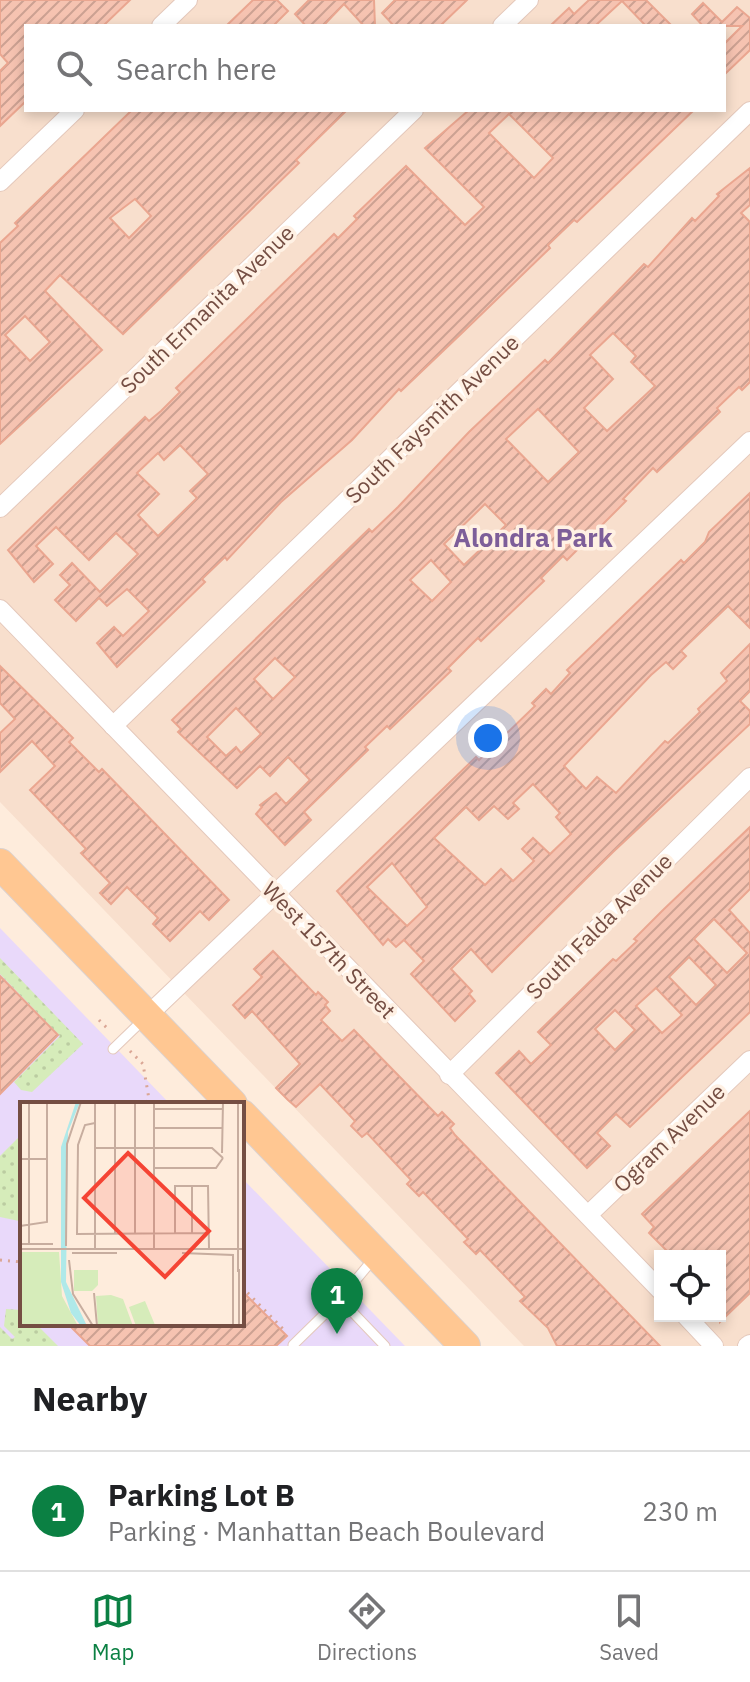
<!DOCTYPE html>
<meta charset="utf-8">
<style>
body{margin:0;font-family:"IBM Plex Sans",sans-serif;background:#f2f2f2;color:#202124}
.controls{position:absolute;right:24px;bottom:24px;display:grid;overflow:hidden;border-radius:0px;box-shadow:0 4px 12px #0003}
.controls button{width:72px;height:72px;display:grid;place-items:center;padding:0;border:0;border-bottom:2px solid #e0e0e0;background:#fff;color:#202124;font:40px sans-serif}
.you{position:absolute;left:488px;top:738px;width:28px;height:28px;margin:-20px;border:6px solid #fff;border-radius:50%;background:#1a73e8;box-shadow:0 0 0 12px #1a73e833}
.badge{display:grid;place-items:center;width:52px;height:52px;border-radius:50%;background:#0b8043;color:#fff;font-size:26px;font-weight:700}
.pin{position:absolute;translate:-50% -66px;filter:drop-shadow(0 2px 4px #0008)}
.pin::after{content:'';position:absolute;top:42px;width:28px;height:24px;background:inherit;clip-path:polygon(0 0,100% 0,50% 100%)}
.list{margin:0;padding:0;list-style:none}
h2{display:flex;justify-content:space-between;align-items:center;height:104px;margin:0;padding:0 32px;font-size:34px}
h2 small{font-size:26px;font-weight:400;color:#757577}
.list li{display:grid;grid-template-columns:52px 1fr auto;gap:24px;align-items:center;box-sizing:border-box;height:120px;padding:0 32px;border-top:2px solid #e0e0e0}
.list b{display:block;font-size:30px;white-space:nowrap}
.list p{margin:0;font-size:26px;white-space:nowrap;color:#757577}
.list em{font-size:26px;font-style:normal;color:#757577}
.icon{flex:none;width:44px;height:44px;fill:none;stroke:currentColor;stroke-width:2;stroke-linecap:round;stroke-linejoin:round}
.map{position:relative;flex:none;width:750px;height:1346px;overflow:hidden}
.search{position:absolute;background:#fff;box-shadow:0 4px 12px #0003;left:24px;right:24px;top:24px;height:88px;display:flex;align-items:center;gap:20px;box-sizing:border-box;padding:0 28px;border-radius:0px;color:#757577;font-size:30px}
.sheet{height:224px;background:#fff}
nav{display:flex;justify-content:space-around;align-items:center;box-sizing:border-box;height:112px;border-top:2px solid #e0e0e0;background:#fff;font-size:22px;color:#757577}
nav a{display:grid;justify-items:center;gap:4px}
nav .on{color:#0b8043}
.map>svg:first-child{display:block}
</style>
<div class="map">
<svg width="750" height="1346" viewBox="0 0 750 1346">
<defs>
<pattern id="grass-dots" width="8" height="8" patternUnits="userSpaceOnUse" patternTransform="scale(2)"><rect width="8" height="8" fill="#d6ecba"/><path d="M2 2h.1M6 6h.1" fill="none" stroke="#bbcca1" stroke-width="1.8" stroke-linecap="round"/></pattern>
<pattern id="building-hatch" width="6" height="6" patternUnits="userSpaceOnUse" patternTransform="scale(2)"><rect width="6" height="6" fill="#f6c3b1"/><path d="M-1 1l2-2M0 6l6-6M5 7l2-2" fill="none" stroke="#cca192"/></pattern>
</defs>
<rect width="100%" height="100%" fill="#feecdc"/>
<path fill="#f8dfcd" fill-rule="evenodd" d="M 0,0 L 750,0 L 750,1346 L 524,1346 L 0,802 ZM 26,26 L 724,26 L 724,110 L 26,110 ZM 660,1256 L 720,1256 L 720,1316 L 660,1316 Z"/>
<path fill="#e9d9fa" d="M 0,928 L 170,1104 L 22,1104 L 22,1324 L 242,1324 L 242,1178 L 405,1346 L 0,1346 Z"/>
<g fill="url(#grass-dots)">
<path d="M 0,958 L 83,1044 L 32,1092 L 21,1090 L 14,1082 L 60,1036 L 0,974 Z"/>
<path d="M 22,1134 L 22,1220 L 19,1221 L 0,1217 L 0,1156 Z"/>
<path d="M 6,1309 L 22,1310 L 22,1324 L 36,1324 L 58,1346 L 0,1346 L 0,1327 L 12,1339 L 15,1337 L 4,1326 Z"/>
</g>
<g fill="url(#building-hatch)" stroke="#eaa690" stroke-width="2" fill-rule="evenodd">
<path d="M 0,0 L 130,0 L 103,26 L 26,26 L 26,101 L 0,126 L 0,71 L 8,63 L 0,54 Z"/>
<path d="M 253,0 L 277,0 L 288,11 L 273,26 L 226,26 Z"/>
<path d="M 309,0 L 374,0 L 375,26 L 364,26 L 344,4 L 323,26 L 306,26 L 295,14 Z"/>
<path d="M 395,0 L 467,0 L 440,26 L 394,26 L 382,13 Z"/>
<path d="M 589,0 L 646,0 L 672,26 L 646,26 L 622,1 L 595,26 L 550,26 L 569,8 L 574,14 Z"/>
<path d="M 703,3 L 722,22 L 737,7 L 750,18 L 750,50 L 724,75 L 724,44 L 742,26 L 703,26 L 692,14 Z"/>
<path d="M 132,110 L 347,110 L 296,160 L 299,163 L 123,334 L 60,275 L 45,291 L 102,350 L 0,444 L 0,243 L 18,226 L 15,223 ZM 135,199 L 151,216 L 129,238 L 110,218 ZM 25,316 L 50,342 L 30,361 L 5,335 Z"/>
<path d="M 469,110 L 694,110 L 577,222 L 574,220 L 548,245 L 550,248 L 464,331 L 401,391 L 399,389 L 352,440 L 281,502 L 227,560 L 225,557 L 202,579 L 205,582 L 117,667 L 97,643 L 114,627 L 123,636 L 149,611 L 127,589 L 107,606 L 99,598 L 76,621 L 55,600 L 70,585 L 60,575 L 72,563 L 100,592 L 138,554 L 116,533 L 89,560 L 56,527 L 36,546 L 53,564 L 34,582 L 8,550 L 145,417 L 149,421 L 161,411 L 180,392 L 176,388 L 334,234 L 338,238 L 357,219 L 354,216 L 406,166 L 465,225 L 484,207 L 425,148 ZM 509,114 L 553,158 L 534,178 L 489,133 ZM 180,445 L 208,474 L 190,491 L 197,498 L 158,536 L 138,515 L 159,494 L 137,473 L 158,453 L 164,460 Z"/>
<path d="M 750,168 L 750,205 L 741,213 L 750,222 L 750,382 L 742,390 L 739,387 L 717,408 L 720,412 L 657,472 L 653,468 L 623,499 L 626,501 L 567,560 L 563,556 L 541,578 L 544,581 L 481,641 L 478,638 L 448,668 L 451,671 L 390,729 L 387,726 L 365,747 L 368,750 L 304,812 L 311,820 L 285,845 L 256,814 L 262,807 L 260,805 L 276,793 L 286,804 L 310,780 L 288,757 L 270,776 L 260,766 L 237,788 L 178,732 L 181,729 L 172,720 L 369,529 L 372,532 L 398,507 L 469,432 L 545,360 L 548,363 L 644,264 L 648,267 L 692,218 L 695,221 L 719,196 L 717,194 ZM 613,333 L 636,356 L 631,362 L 655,386 L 607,431 L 584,408 L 613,379 L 590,355 ZM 538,409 L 579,452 L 548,482 L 506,439 ZM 485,504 L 506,525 L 464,565 L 444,544 ZM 431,560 L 451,582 L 432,601 L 410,580 ZM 275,658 L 295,677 L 273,699 L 254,679 ZM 236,708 L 261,734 L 241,753 L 236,747 L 226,756 L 207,737 Z"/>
<path d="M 750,493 L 750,628 L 728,606 L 681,651 L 686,656 L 673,669 L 666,662 L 651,675 L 564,766 L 586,789 L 597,777 L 616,793 L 665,741 L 668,743 L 700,712 L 698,709 L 727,681 L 721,673 L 750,644 L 750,691 L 740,701 L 750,711 L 750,724 L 613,852 L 492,972 L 471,949 L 451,969 L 472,991 L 469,994 L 475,1001 L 455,1021 L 411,974 L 424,961 L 404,940 L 396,947 L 388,939 L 383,945 L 337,891 L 476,757 L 479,760 L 535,706 L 532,703 L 546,689 L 551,694 L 570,673 L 567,670 L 681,560 L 684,563 L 705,542 L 709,532 ZM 533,784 L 560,813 L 556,817 L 571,834 L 550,854 L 533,838 L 522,849 L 534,861 L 513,881 L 501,869 L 485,885 L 434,838 L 466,807 L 479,820 L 494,806 L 508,819 L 519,809 L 513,803 ZM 392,863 L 427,907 L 407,926 L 367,887 Z"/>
<path d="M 0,666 L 63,728 L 73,738 L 69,742 L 99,772 L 102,769 L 229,900 L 209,920 L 200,911 L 170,941 L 153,924 L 158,918 L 127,887 L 111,904 L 100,893 L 110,883 L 81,853 L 86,849 L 30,790 L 55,766 L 32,741 L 0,772 L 0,733 L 15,719 L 0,703 Z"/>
<path d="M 750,827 L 750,889 L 729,910 L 750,933 L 750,1012 L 630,1127 L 616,1114 L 597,1133 L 610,1146 L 587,1168 L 496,1073 L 519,1051 L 531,1064 L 551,1045 L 538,1032 L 613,959 L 616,961 L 637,941 L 634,939 L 662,911 ZM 714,919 L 747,953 L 727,973 L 694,939 ZM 689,957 L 716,985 L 696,1005 L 669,977 ZM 656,988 L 682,1015 L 662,1033 L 636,1006 ZM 615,1010 L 635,1030 L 615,1050 L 595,1029 Z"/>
<path d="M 273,951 L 316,995 L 318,992 L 328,1002 L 325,1005 L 330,1011 L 321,1020 L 342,1041 L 354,1030 L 438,1116 L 442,1112 L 454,1124 L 450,1128 L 455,1135 L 660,1346 L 557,1346 L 548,1328 L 520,1301 L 525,1297 L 480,1250 L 476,1254 L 464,1242 L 468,1239 L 423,1192 L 419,1196 L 407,1184 L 411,1180 L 367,1133 L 362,1137 L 351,1126 L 355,1121 L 320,1084 L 296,1107 L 288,1100 L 276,1088 L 300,1064 L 252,1011 L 245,1018 L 233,1005 L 262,977 L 254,969 Z"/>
<path d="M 0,976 L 58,1035 L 0,1094 Z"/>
<path d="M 750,1111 L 750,1293 L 720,1322 L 720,1256 L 672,1256 L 649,1233 L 654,1227 L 642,1214 Z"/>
<path d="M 242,1291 L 287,1336 L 276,1346 L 90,1346 L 68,1324 L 242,1324 Z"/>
</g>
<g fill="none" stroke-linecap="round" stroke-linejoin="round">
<defs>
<g id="lane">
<path d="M 113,1049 L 145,1018"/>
<path d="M 340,1299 L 385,1346"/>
<path d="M 293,1345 L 340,1299 L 375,1257"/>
</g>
<g id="street">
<path d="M 161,26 L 188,0"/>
<path d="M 502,26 L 529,0"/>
<path d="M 0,182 L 75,110"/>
<path d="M 0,508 L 414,110"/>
<path d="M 0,609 L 660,1290"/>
<path d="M 113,726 L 750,111"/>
<path d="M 147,1016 L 750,441"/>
<path d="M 449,1075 L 750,777"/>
<path d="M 588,1215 L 750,1060"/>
<path d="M 686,1316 L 714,1346"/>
<path d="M 747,1346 L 750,1344"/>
</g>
<g id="primary">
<path d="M 0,864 L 232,1104"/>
<path d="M 242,1115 L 465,1346"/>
</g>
</defs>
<use href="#lane" stroke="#e4c8bb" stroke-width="11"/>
<use href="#street" stroke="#e4c8bb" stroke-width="20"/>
<use href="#primary" stroke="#dbd1ce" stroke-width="32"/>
<g stroke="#daa695" stroke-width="3" stroke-dasharray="2 6" stroke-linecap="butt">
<path d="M 99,1020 L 110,1031"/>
<path d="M 130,1051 L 143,1064 L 149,1099 L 145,1104"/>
<path d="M 0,1260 L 22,1262"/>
<path d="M 242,1287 L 286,1332"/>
</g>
<use href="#lane" stroke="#fff" stroke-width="9"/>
<use href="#street" stroke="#fff" stroke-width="18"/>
<use href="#primary" stroke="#ffc792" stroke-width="30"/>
</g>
<g text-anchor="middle" stroke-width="7" stroke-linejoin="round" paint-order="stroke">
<g font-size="22" fill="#754e43" stroke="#fff1e4">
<text transform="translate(207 309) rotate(-44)" y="8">South Ermanita Avenue</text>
<text transform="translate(432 419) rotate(-44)" y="8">South Faysmith Avenue</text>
<text transform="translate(599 926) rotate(-45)" y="8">South Falda Avenue</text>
<text transform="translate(329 950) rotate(46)" y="8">West 157th Street</text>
<text transform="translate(669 1138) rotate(-44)" y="8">Ogram Avenue</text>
</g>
<g font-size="26" font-weight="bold" fill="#7d5e99" stroke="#fff1e4">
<text x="533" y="547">Alondra Park</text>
</g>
</g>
<g transform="translate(20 1102)">
<rect width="224" height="224" fill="#feecdc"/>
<path d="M 0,150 L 39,150 L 42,194 L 58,224 L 0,224 Z" fill="#d6ecba"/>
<path d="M 78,168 L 78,183 L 72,189 L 54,189 L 54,168 ZM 91,193 L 103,197 L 113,224 L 78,224 L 76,194 ZM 125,199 L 135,223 L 116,224 L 109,205 Z" fill="#d6ecba"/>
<path d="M 56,0 L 60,0 L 48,30 L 46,180 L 67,224 L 61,224 L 51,211 L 41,180 L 41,45 Z" fill="#afe9e9"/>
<path fill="none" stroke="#c7ad9f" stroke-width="2" d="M 9,0 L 9,142M 95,0 L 95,131M 218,0 L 218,170M 134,7 L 203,7M 75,21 L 65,23 L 58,43 L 57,132 L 189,131M 134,26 L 203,26M 75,46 L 192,46 L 203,56M 202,51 L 203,0M 0,57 L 27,57M 134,66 L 196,66 L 203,56M 0,124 L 27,120 L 27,0M 115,131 L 115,0M 172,131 L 172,84M 155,132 L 155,84 L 188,84 L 189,146M 0,142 L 33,142M 46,144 L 47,42 L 61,0M 75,146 L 75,0M 0,147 L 224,147M 134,147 L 134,0M 52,151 L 97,151M 162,151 L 213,153 L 213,224M 49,158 L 53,192 L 73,224M 74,191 L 77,224M 219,224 L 219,167"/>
<path fill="#f54434" fill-opacity="0.15" stroke="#f54434" stroke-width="4" d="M 108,51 L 189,129 L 145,175 L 64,96 Z"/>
<rect width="224" height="224" fill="none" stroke="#754e43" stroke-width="4"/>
</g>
</svg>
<div class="controls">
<button><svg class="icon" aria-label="locate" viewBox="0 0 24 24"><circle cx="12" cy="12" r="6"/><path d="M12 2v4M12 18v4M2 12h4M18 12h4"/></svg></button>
</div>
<div class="you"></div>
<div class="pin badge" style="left:337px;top:1334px">1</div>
<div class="search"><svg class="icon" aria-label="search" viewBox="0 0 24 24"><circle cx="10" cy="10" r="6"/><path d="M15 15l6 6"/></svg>Search here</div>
</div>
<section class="sheet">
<h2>Nearby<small></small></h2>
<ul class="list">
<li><span class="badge">1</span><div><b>Parking Lot B</b><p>Parking · Manhattan Beach Boulevard</p></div><em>230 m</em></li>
</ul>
</section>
<nav>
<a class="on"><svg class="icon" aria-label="map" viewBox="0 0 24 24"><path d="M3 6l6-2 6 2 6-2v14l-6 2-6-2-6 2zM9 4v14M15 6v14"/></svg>Map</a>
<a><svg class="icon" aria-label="directions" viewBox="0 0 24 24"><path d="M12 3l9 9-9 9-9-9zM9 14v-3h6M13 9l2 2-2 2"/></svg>Directions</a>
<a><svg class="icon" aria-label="saved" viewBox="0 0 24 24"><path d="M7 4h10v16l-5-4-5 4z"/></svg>Saved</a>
</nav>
